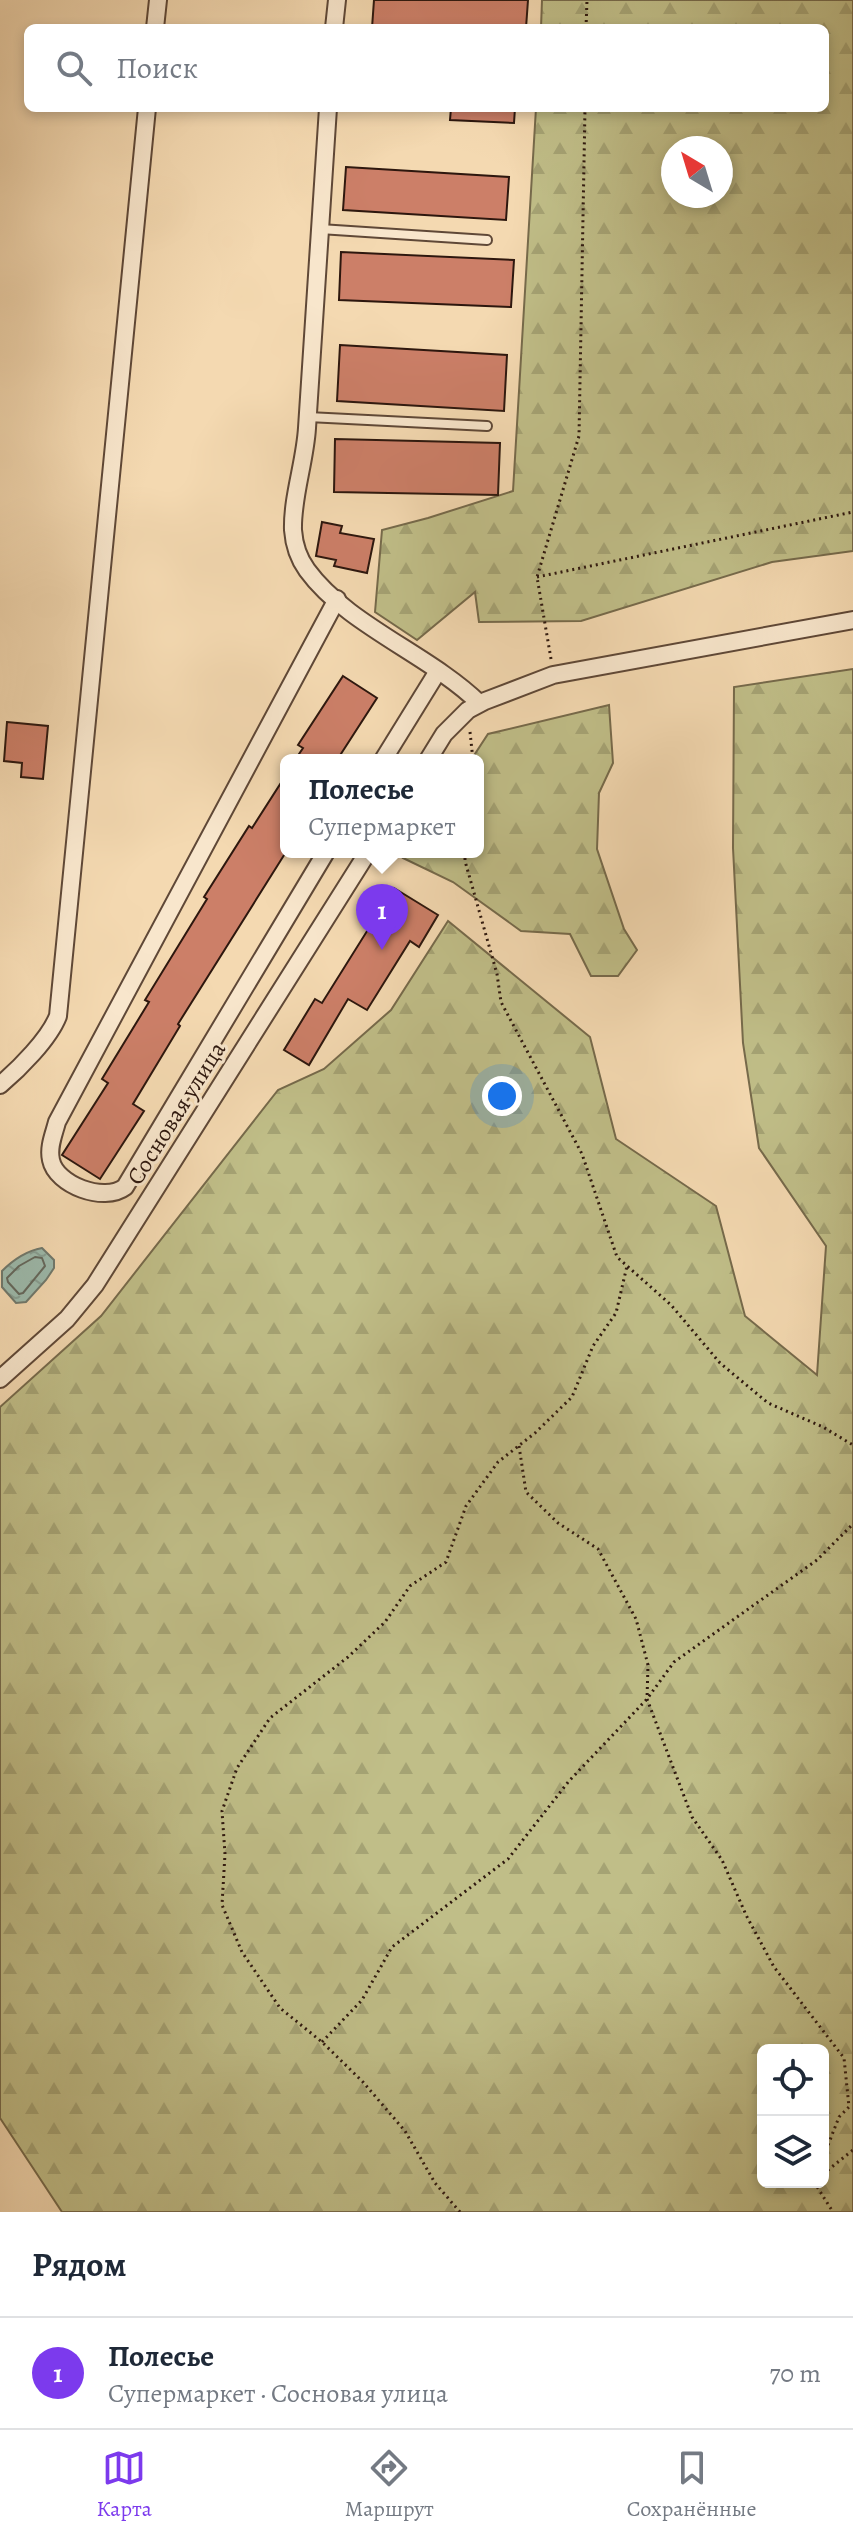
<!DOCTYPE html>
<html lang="ru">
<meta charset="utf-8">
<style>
body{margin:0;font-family:Alegreya,serif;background:#f2f2f3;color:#1f2937}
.controls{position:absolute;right:24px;bottom:24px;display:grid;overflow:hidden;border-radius:12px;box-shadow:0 4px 12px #0003}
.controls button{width:72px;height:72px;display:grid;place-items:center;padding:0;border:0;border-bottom:2px solid #e0e1e3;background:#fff;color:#1f2937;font:40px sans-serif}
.compass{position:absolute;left:661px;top:136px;width:72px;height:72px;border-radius:50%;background:#fff;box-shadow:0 4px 12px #0003;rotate:322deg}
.you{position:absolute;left:502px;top:1096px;width:28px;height:28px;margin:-20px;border:6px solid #fff;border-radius:50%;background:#1a73e8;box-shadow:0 0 0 12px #1a73e833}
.badge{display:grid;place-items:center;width:52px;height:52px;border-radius:50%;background:#7c3aed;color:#fff;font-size:26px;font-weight:700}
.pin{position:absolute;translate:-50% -66px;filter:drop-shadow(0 2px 4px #0008)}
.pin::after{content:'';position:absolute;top:42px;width:28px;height:24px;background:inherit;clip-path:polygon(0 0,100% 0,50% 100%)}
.popup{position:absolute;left:280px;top:754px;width:204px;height:104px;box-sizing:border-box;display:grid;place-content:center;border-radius:12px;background:#fff;filter:drop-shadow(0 2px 6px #0005);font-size:26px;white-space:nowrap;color:#747a83}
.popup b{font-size:30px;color:#1f2937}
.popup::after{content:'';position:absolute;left:50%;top:100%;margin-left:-16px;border:16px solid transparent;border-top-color:#fff}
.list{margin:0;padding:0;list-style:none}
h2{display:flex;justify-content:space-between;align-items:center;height:104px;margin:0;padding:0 32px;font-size:34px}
h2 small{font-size:26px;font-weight:400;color:#747a83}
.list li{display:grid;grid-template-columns:52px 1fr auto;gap:24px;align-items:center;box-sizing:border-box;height:112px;padding:0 32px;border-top:2px solid #e0e1e3}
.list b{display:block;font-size:30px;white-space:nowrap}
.list p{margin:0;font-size:26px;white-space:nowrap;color:#747a83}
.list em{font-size:26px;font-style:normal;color:#747a83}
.icon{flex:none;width:44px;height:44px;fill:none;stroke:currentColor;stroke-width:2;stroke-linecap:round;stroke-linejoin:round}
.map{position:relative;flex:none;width:853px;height:2212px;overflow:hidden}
.search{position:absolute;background:#fff;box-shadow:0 4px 12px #0003;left:24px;right:24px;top:24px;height:88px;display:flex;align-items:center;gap:20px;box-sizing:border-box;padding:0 28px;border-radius:12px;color:#747a83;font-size:30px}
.sheet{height:216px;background:#fff}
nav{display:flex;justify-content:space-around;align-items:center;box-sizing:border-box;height:112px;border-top:2px solid #e0e1e3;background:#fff;font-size:22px;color:#747a83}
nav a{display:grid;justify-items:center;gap:4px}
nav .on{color:#7c3aed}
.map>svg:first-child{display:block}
</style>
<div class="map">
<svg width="853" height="2212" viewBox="0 0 853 2212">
<defs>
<pattern id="forest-firs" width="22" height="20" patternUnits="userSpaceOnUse" patternTransform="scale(2)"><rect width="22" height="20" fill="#c0be88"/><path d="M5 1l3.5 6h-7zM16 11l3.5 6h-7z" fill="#a5a374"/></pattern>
<pattern id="water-ripples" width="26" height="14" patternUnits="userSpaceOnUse" patternTransform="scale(2)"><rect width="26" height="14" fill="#9cbaac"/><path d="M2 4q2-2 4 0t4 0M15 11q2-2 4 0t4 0" fill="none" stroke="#879f93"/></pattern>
</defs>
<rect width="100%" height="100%" fill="#f4d9b1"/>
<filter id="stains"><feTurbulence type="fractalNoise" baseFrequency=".0025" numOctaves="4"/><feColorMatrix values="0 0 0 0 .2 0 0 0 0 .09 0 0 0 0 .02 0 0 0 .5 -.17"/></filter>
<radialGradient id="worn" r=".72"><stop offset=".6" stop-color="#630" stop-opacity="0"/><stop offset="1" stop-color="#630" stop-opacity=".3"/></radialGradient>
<g fill="url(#forest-firs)" stroke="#766a4b" stroke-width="2" fill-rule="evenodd">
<path d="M 542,0 L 853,0 L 853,551 L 772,562 L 581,621 L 479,622 L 475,592 L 417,640 L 375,612 L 382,530 L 428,518 L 513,491 L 536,108 L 825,108 L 825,28 L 541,28 ZM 673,148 L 721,148 L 721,196 L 673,196 Z"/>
<path d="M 853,669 L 853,2212 L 62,2212 L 0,2118 L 0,1407 L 101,1316 L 278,1090 L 324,1069 L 391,1010 L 448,921 L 590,1037 L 616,1139 L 716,1206 L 745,1316 L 817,1375 L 826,1246 L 759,1148 L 743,1043 L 733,848 L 734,687 ZM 763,2050 L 823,2050 L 823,2182 L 763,2182 Z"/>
<path d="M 609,705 L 613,763 L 599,793 L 597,849 L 624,929 L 637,950 L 618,976 L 591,976 L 570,934 L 521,931 L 453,882 L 403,858 L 407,852 L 478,852 L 478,760 L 471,760 L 488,734 Z"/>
</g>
<path fill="url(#water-ripples)" stroke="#70796d" stroke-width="2" d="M 42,1248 L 54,1260 L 54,1268 L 46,1280 L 26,1302 L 16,1303 L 2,1287 L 2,1271 C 14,1259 26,1251 42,1248 Z"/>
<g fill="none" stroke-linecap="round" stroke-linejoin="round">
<path stroke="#64685d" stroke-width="2" d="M 35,1257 L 42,1258 L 45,1266 L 23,1293 L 19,1294 L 8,1282 L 7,1278 L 19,1266 Z"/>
</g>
<g fill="#cc7f68" stroke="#2d170e" stroke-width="2">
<path d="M 374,0 L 528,0 L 526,28 L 372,28 Z"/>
<path d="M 451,108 L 515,108 L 514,123 L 450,120 Z"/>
<path d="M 346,167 L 509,177 L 506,220 L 343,210 Z"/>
<path d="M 341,252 L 514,260 L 511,307 L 339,300 Z"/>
<path d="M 340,345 L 507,355 L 504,411 L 337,401 Z"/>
<path d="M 335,439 L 500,443 L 498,495 L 334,492 Z"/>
<path d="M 322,522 L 342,526 L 340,533 L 374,539 L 367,573 L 334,566 L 336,560 L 316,556 Z"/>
<path d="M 343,676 L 377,698 L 337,760 L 295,760 L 303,748 L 298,745 Z"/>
<path d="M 7,722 L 48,726 L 43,779 L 21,777 L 22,763 L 4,761 Z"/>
<path d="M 286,775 L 286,852 L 178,1024 L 180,1026 L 133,1104 L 144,1111 L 100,1179 L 62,1155 L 108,1083 L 102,1079 L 149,1002 L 145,1000 L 207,899 L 204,897 L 249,826 L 252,828 Z"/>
<path d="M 394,888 L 438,915 L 419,947 L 410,941 L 367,1010 L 348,999 L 309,1065 L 284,1050 L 315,999 L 322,1003 Z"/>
</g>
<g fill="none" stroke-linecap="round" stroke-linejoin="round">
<defs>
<g id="service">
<path d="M 320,229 L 487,240"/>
<path d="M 308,417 L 487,426"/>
</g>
<g id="minor">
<path d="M 155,28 L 158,0"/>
<path d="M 334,28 L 337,0"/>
<path d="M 328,108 C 320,215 314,322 307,428 C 305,462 292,497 293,530 C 294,544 299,559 307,570 C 347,625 430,655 479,703"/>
<path d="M 383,760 L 438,671"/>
<path d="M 428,760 L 444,734 L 468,710 L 485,701 L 553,675 L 853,620"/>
<path d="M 326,852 L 125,1187 C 104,1203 56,1185 51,1160 C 48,1147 54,1134 57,1122 L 337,599"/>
<path d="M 0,1085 C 19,1069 49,1039 58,1016 L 147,108"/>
<path d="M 0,1379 L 67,1319 L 95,1285 L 368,852"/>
</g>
</defs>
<use href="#service" stroke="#5f4837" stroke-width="12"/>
<use href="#minor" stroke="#5f4837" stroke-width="20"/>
<g stroke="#2d170e" stroke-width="3" stroke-dasharray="2 4" stroke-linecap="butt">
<path d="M 586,28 L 587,0"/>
<path d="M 537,577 L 853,512"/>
<path d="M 551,659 L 537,577 L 579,436 L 585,108"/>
<path d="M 470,732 L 473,760"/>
<path d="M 465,852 L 465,861 L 497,974 L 501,1002 L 582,1154 L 617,1257 L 671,1305 L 720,1363 L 768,1403 L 823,1427 L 853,1445"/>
<path d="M 519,1446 L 526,1492 L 558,1523 L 598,1549 L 636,1619 L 648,1665 L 647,1699 L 692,1817 L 722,1860 L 746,1915 L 774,1967 L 844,2058 L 849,2107 L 839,2117 L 823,2158"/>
<path d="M 322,2042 L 362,2000 L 392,1947 L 508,1859 L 569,1781 L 647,1699 L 674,1662 L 817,1560 L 853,1524"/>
<path d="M 823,2174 L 853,2150"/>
<path d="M 814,2182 L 833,2212"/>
<path d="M 460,2212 L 435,2183 L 405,2131 L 363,2082 L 322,2042 L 280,2008 L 242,1952 L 222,1905 L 225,1854 L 222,1811 L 237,1768 L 270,1718 L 348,1657 L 385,1622 L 410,1586 L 446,1562 L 466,1506 L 498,1462 L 535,1433 L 572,1397 L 593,1346 L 616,1313 L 627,1266"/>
</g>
<use href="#service" stroke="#f8e6cc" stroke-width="8"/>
<use href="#minor" stroke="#f8e6cc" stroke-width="16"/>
</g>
<g text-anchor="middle" stroke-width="6" stroke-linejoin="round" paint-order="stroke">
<g font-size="24" fill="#2d170e" stroke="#f8e6cc">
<text transform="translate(176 1113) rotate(-58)" y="8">Сосновая улица</text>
</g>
</g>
<rect width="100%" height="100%" filter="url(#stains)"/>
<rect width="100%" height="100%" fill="url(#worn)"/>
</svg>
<div class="controls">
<button><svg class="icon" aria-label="locate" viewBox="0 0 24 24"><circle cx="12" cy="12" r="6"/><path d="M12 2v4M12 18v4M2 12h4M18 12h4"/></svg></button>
<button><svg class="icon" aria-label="layers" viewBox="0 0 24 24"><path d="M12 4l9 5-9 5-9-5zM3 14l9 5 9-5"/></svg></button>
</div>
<svg class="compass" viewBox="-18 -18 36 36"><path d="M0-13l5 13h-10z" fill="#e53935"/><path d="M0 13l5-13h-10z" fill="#747a83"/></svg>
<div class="you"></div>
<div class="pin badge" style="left:382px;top:950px">1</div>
<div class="popup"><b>Полесье</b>Супермаркет</div>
<div class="search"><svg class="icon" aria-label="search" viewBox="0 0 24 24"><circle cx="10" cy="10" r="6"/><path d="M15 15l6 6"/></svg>Поиск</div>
</div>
<section class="sheet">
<h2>Рядом<small></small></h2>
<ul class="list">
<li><span class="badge">1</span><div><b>Полесье</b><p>Супермаркет · Сосновая улица</p></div><em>70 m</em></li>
</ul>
</section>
<nav>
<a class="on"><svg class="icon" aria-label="map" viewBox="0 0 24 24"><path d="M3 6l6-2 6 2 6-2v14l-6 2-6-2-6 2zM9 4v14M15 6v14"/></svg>Карта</a>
<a><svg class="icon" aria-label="directions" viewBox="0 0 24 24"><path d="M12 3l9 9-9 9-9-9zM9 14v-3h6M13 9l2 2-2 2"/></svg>Маршрут</a>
<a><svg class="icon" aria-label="saved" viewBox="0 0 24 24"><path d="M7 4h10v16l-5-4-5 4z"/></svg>Сохранённые</a>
</nav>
